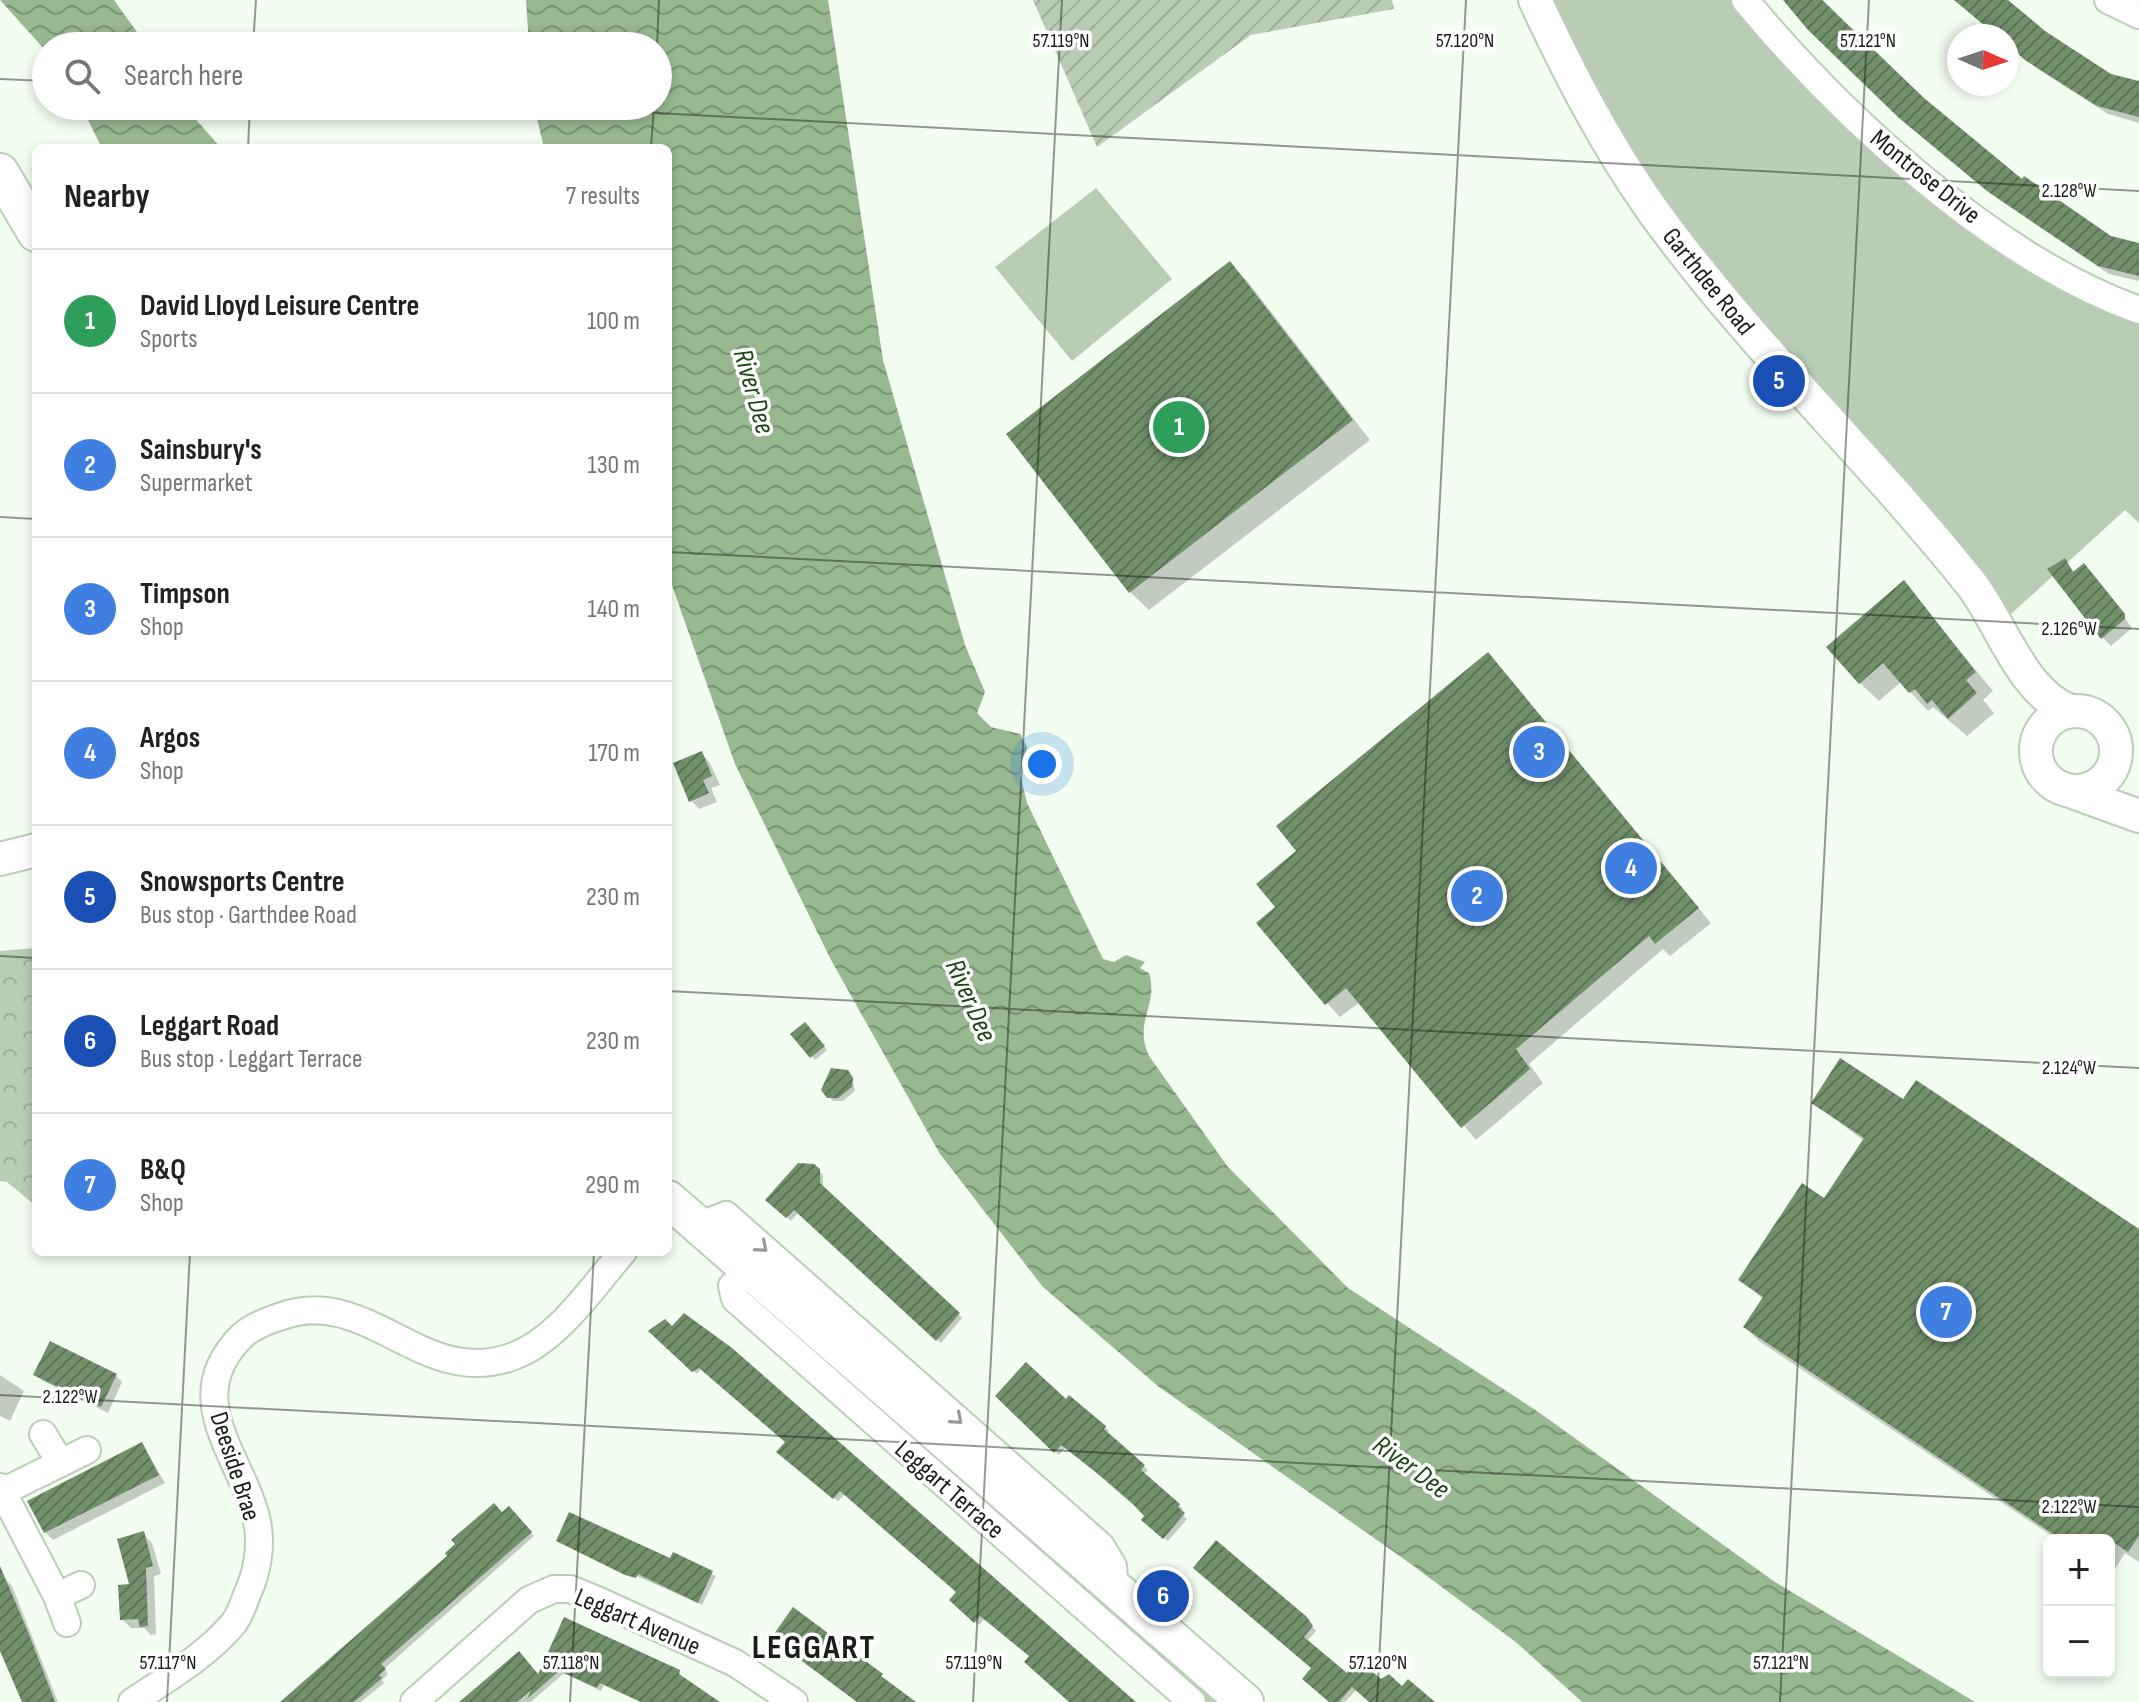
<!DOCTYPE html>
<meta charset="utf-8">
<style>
body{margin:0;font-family:"Sofia Sans Condensed",sans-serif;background:#f6f6f6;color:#222}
.controls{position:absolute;right:24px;bottom:24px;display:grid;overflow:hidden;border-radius:12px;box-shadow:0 4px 12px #0003}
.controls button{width:72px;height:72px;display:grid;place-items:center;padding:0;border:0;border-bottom:2px solid #e0e0e0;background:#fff;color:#222;font:40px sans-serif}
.compass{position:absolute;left:1947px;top:24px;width:72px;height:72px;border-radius:50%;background:#fff;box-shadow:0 4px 12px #0003;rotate:93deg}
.you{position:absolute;left:1042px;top:764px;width:28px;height:28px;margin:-20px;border:6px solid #fff;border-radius:50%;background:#1a73e8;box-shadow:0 0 0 12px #1a73e833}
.badge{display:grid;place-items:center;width:52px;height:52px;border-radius:50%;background:#9a1164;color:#fff;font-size:26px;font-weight:700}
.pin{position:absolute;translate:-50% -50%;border:4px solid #fff;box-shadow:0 2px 8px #0006}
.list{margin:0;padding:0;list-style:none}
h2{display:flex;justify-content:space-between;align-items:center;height:104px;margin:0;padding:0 32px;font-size:34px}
h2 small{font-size:26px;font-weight:400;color:#767676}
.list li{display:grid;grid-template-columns:52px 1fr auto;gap:24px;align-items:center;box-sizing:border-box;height:144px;padding:0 32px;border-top:2px solid #e0e0e0}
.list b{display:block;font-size:30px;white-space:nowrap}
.list p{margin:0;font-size:26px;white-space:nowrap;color:#767676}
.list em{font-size:26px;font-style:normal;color:#767676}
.icon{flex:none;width:44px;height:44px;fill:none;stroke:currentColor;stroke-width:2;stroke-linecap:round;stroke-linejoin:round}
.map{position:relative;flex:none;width:2139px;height:1702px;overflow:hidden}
.search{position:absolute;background:#fff;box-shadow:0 4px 12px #0003;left:32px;top:32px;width:640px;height:88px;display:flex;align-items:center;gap:20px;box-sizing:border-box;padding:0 28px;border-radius:44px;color:#767676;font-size:30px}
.panel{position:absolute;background:#fff;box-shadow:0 4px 12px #0003;left:32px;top:144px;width:640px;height:1112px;border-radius:12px}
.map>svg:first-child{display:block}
</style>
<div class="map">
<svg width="2139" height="1702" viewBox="0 0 2139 1702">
<defs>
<pattern id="forest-crowns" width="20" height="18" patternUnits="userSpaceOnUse" patternTransform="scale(2)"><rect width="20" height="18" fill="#b9cdb5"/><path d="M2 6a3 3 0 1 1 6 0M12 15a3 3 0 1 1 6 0" fill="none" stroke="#9eb09b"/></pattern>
<pattern id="garden-furrows" width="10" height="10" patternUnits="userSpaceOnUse" patternTransform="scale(2)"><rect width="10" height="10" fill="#b9cdb5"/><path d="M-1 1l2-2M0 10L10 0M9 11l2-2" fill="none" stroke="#9eb09b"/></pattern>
<pattern id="water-waves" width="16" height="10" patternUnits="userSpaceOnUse" patternTransform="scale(2)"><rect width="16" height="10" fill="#97b891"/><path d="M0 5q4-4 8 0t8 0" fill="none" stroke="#7a9575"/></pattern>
<pattern id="building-hatch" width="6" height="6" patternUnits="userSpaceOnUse" patternTransform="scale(2)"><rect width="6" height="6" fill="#708f6a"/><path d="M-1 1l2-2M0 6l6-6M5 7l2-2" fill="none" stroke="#5b7456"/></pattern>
</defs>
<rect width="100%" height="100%" fill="#f2fef0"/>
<g fill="#b9cdb5">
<path d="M 1535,0 L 1745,0 L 1915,173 L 2139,310 L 2139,523 L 2125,510 L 1998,626 L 1693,264 Z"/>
<path d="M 1096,188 L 1172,279 L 1072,361 L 995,267 Z"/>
<path d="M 752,1292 L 1219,1702 L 1206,1702 L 751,1300 L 749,1296 Z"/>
</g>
<path fill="url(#forest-crowns)" d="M 36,948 L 36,1206 L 7,1182 L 0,1181 L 0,951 Z"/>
<path fill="url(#garden-furrows)" d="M 1033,0 L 1392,0 L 1394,9 L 1251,35 L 1097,147 Z"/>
<g fill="url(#water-waves)">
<path d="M 0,0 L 114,0 L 147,46 L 46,46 L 46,51 Z"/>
<path d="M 526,0 L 828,0 L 883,360 L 965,645 L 985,692 L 977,713 L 991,727 L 1020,734 L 1027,747 L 1020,774 L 1027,803 L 1103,959 L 1114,962 L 1126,955 L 1145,962 L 1140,968 L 1149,973 C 1159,1005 1133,1021 1149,1056 L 1228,1167 L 1348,1288 L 1537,1411 L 1775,1582 L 1975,1702 L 1582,1702 L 1517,1643 L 1404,1559 L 1159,1387 L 1043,1287 L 940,1154 L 831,960 L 735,764 L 668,574 L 668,148 L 544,148 L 534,106 L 658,106 L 658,46 L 529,46 Z"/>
<path d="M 81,106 L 184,106 L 221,148 L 102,148 Z"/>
</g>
<g fill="#0003">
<path d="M 1786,0 L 1823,0 L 1923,100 L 2022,182 L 2110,238 L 2139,245 L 2139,281 L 2109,274 L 1998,199 L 1910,127 Z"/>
<path d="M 1955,0 L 2005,0 L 2043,32 L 2110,76 L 2139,83 L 2139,123 L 2108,114 L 2036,68 L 2007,43 L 2007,36 L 1998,36 Z"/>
<path d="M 1230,263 L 1248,282 L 1370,440 L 1149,610 L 1130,592 L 1009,434 Z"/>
<path d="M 2064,560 L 2075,573 L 2093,574 L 2132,628 L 2111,646 L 2103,638 Z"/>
<path d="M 1904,583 L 1993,691 L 1983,700 L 1994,713 L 1967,736 L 1933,707 L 1928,711 L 1901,682 L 1879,701 L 1860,683 Z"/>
<path d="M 1488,655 L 1711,923 L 1670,956 L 1663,949 L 1529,1064 L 1543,1083 L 1476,1140 L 1360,1002 L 1340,1017 L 1327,1003 L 1278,908 L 1299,851 Z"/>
<path d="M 702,754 L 710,763 L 720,785 L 711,788 L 717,802 L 699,809 L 691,800 Z"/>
<path d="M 809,1028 L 827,1050 L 815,1060 L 793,1034 Z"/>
<path d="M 852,1077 L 855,1091 L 843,1101 L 833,1101 L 829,1097 Z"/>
<path d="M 1903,1102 L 2139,1231 L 2139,1562 L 2125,1553 L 2111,1575 L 2109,1540 L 2058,1540 L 1759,1341 L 1745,1327 L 1763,1299 L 1740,1279 L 1825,1201 L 1864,1141 L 1814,1103 Z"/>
<path d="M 813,1166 L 823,1175 L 823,1189 L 962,1318 L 941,1343 L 799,1212 L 791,1221 L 768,1200 Z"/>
<path d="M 665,1321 L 1133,1702 L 1072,1702 L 1031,1656 L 985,1618 L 979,1625 L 955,1604 L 959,1592 L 845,1494 L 838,1501 L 782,1456 L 787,1442 L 702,1368 L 697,1374 L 651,1331 Z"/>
<path d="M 0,1375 L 24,1391 L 10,1421 L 0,1416 Z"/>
<path d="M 36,1375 L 116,1376 L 122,1382 L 108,1413 L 43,1381 Z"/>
<path d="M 998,1396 L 1066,1401 L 1105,1427 L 1109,1431 L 1106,1434 L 1148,1470 L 1143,1475 L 1183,1509 L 1180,1512 L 1187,1519 L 1168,1541 L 1143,1520 L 1146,1516 L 1066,1447 L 1059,1455 Z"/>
<path d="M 142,1444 L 165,1483 L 53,1540 L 45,1532 Z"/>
<path d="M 509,1508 L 534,1536 L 384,1669 L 388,1674 L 382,1680 L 384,1683 L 361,1702 L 283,1702 Z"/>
<path d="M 143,1534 L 152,1543 L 161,1574 L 154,1576 L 156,1634 L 151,1635 L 144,1628 L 131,1628 L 122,1619 Z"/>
<path d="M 558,1541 L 671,1560 L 716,1576 L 702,1605 Z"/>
<path d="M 1196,1568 L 1310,1624 L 1316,1631 L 1306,1642 L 1347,1676 L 1381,1682 L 1432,1702 L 1371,1702 L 1357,1689 L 1345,1702 L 1332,1702 L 1314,1668 Z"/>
<path d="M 0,1574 L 12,1586 L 58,1702 L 24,1702 L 0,1646 Z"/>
<path d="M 565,1619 L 679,1672 L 682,1678 L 716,1702 L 640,1702 L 604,1685 L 601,1691 L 564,1673 L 531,1702 L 461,1702 L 539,1677 Z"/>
</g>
<g fill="url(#building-hatch)">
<path d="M 1783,0 L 1822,0 L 1924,98 L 2022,179 L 2024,176 L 2111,236 L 2139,243 L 2139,276 L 2098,266 L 1987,191 L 1899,118 L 1808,30 Z"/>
<path d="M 1954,0 L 2008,0 L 2045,31 L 2111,74 L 2139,81 L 2139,117 L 2097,106 L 2025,60 L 2007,44 L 2007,36 L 1997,36 Z"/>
<path d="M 1230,261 L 1353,420 L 1129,593 L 1006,434 Z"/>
<path d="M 2065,558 L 2073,572 L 2084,563 L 2125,614 L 2125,619 L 2101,639 L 2047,569 Z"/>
<path d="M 1904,580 L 1976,672 L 1966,680 L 1977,693 L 1948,719 L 1932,700 L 1927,704 L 1915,689 L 1909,693 L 1883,663 L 1859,684 L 1826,647 Z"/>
<path d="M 1488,652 L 1699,908 L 1655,944 L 1649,936 L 1516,1049 L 1530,1069 L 1461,1128 L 1346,988 L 1325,1005 L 1256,923 L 1275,907 L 1256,884 L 1296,851 L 1276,826 Z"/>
<path d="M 702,751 L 712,776 L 703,780 L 709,793 L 689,802 L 673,763 Z"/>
<path d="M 805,1022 L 825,1046 L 810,1058 L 790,1034 Z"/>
<path d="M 1840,1058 L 1903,1099 L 1916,1080 L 2139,1229 L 2139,1536 L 2128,1552 L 2110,1540 L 2062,1540 L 1743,1327 L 1763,1297 L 1738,1280 L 1802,1183 L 1824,1198 L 1864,1138 L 1811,1103 Z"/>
<path d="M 831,1068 L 848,1070 L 853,1078 L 852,1087 L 838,1098 L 827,1098 L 821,1090 Z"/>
<path d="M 798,1163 L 814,1164 L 820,1169 L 820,1183 L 960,1313 L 936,1341 L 794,1210 L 786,1218 L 765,1200 Z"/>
<path d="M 684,1313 L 732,1348 L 1136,1702 L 1069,1702 L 1024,1662 L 1029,1656 L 980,1616 L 974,1623 L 949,1600 L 956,1592 L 872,1519 L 840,1491 L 833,1499 L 776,1452 L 785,1442 L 699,1368 L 692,1372 L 648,1331 L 665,1319 L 672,1326 Z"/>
<path d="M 50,1341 L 117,1374 L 101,1407 L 33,1375 Z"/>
<path d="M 1026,1362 L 1066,1399 L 1069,1395 L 1106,1426 L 1104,1429 L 1145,1465 L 1141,1470 L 1180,1504 L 1178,1507 L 1185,1513 L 1163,1539 L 1141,1520 L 1144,1516 L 1133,1504 L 1102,1477 L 1061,1445 L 1054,1453 L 995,1396 Z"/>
<path d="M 142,1442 L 159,1475 L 44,1533 L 27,1501 Z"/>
<path d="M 494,1503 L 502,1512 L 509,1506 L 532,1532 L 381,1664 L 386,1669 L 379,1675 L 382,1678 L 354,1702 L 280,1702 L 447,1556 L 445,1553 L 455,1544 L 451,1540 Z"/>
<path d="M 569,1512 L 670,1558 L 673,1552 L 713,1571 L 698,1603 L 638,1574 L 636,1578 L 625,1575 L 556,1541 Z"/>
<path d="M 144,1531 L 153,1566 L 146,1568 L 148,1626 L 140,1627 L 138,1619 L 120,1620 L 118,1585 L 129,1584 L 117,1539 Z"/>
<path d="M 1216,1540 L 1307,1617 L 1313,1626 L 1304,1637 L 1347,1673 L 1358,1660 L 1381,1679 L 1389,1674 L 1402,1686 L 1408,1679 L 1435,1702 L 1369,1702 L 1352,1687 L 1339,1702 L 1329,1702 L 1302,1679 L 1311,1668 L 1193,1568 Z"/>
<path d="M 0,1566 L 28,1632 L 55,1702 L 22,1702 L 0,1651 Z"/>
<path d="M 793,1607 L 883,1674 L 881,1676 L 916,1702 L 857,1702 L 779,1644 L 781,1640 L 774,1634 Z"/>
<path d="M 564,1617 L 680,1670 L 679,1674 L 720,1702 L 641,1702 L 600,1683 L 597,1688 L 559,1671 L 527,1699 L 531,1690 L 517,1702 L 459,1702 L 519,1651 L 538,1674 Z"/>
</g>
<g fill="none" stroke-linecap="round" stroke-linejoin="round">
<defs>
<g id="minor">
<path d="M 1745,0 C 1842,117 1994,258 2139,310"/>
<path d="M 2108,0 L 2139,15"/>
<path d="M 698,1226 L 726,1215 L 1101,1546 L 1113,1566 L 1115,1591"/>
<path d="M 748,1270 L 732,1286 L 735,1299 L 1192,1702"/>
<path d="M 43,1434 L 60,1462"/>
<path d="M 0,1487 L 57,1596 L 67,1623"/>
<path d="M 4,1491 L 87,1450"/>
<path d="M 57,1596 L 81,1585"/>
<path d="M 132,1702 C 166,1679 206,1656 233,1624 C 240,1616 244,1602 248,1592 C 257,1573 261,1548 258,1527 C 247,1461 176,1401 242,1336 C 251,1327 267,1321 279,1317 C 368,1283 422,1391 514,1356 C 559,1339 592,1287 623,1252"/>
<path d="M 414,1702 L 529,1600 L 554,1589 L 570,1589 L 597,1600 L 735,1663 L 794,1702"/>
</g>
<g id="tertiary">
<path d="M 1535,0 C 1569,73 1606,145 1653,211 C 1749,344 1870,457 1972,585 C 2001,623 2023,695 2071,711"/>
<circle cx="2076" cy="751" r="40"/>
<path d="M 2070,791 L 2139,816"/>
<path d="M 0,859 L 36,850"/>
</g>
<g id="secondary">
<path d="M 0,172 L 36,233"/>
<path d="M 668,1199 L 1245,1702"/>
</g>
</defs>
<use href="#minor" stroke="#bbceb8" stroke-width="30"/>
<use href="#tertiary" stroke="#bbceb8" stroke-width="36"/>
<use href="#secondary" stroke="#bbceb8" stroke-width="40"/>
<use href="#minor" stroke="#fff" stroke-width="26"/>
<use href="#tertiary" stroke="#fff" stroke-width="32"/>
<use href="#secondary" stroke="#fff" stroke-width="36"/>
</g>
<defs><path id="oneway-chevron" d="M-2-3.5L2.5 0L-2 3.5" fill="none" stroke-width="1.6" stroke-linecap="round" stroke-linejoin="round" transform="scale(2)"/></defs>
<g stroke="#979a97">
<use href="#oneway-chevron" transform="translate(762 1247) rotate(41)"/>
<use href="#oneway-chevron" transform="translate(957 1419) rotate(41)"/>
</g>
<path fill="none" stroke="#181f17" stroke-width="2" stroke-opacity="0.45" d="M 253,46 L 256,0M 657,46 L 659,0M 0,79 L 46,81M 524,106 L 2139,191M 248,148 L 250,106M 651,148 L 654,106M 0,517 L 36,519M 668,552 L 2139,629M 0,956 L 36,958M 668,991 L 2139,1068M 0,1395 L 2139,1507M 167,1702 L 190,1252M 570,1702 L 594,1252M 973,1702 L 1062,0M 1377,1702 L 1466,0M 1780,1702 L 1869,0"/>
<g text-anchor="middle" stroke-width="7" stroke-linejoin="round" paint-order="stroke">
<g font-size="26" fill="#181f17" stroke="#fff">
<text transform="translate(1926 176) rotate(39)" y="9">Montrose Drive</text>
<text transform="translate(1709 281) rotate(51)" y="9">Garthdee Road</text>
<text transform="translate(236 1466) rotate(72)" y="9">Deeside Brae</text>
<text transform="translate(950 1489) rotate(41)" y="9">Leggart Terrace</text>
<text transform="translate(638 1621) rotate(23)" y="9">Leggart Avenue</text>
</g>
<g font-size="28" font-style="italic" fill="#1c4814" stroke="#fff">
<text transform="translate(755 391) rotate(74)" y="10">River Dee</text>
<text transform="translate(972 1000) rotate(66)" y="10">River Dee</text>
<text transform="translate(1412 1466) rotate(36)" y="10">River Dee</text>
</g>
<g font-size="34" font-weight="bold" letter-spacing="2" fill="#181f17" stroke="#fff">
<text x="814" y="1658">LEGGART</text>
</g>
</g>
<g font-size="20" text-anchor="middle" fill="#181f17" stroke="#fff" stroke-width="7" stroke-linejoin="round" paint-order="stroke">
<text x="1061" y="47">57.119°N</text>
<text x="1465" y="47">57.120°N</text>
<text x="1868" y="47">57.121°N</text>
<text x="2069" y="197">2.128°W</text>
<text x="2069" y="635">2.126°W</text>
<text x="2069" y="1074">2.124°W</text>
<text x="70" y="1403">2.122°W</text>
<text x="2069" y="1513">2.122°W</text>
<text x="168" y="1669">57.117°N</text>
<text x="571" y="1669">57.118°N</text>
<text x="974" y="1669">57.119°N</text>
<text x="1378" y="1669">57.120°N</text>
<text x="1781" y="1669">57.121°N</text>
</g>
</svg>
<div class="controls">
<button>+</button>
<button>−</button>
</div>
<svg class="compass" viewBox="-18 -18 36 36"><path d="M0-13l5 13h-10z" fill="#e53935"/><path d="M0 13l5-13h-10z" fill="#767676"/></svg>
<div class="you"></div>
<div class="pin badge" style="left:1179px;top:427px;background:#2e9e5b">1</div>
<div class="pin badge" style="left:1477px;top:896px;background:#3f7fe0">2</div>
<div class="pin badge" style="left:1539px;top:752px;background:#3f7fe0">3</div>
<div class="pin badge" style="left:1631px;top:868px;background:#3f7fe0">4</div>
<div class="pin badge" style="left:1779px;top:381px;background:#1a4fb4">5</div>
<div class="pin badge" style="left:1163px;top:1596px;background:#1a4fb4">6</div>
<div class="pin badge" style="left:1946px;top:1312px;background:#3f7fe0">7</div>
<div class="search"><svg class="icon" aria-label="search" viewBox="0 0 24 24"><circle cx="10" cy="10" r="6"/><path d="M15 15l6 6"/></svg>Search here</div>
<section class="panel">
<h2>Nearby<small>7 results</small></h2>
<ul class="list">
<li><span class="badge" style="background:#2e9e5b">1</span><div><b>David Lloyd Leisure Centre</b><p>Sports</p></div><em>100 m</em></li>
<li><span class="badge" style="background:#3f7fe0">2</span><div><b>Sainsbury's</b><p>Supermarket</p></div><em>130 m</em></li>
<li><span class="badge" style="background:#3f7fe0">3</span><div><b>Timpson</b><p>Shop</p></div><em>140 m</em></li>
<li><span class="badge" style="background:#3f7fe0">4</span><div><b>Argos</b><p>Shop</p></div><em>170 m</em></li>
<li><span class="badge" style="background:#1a4fb4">5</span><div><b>Snowsports Centre</b><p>Bus stop · Garthdee Road</p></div><em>230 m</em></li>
<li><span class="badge" style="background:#1a4fb4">6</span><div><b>Leggart Road</b><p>Bus stop · Leggart Terrace</p></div><em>230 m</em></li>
<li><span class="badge" style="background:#3f7fe0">7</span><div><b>B&amp;Q</b><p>Shop</p></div><em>290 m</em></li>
</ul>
</section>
</div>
